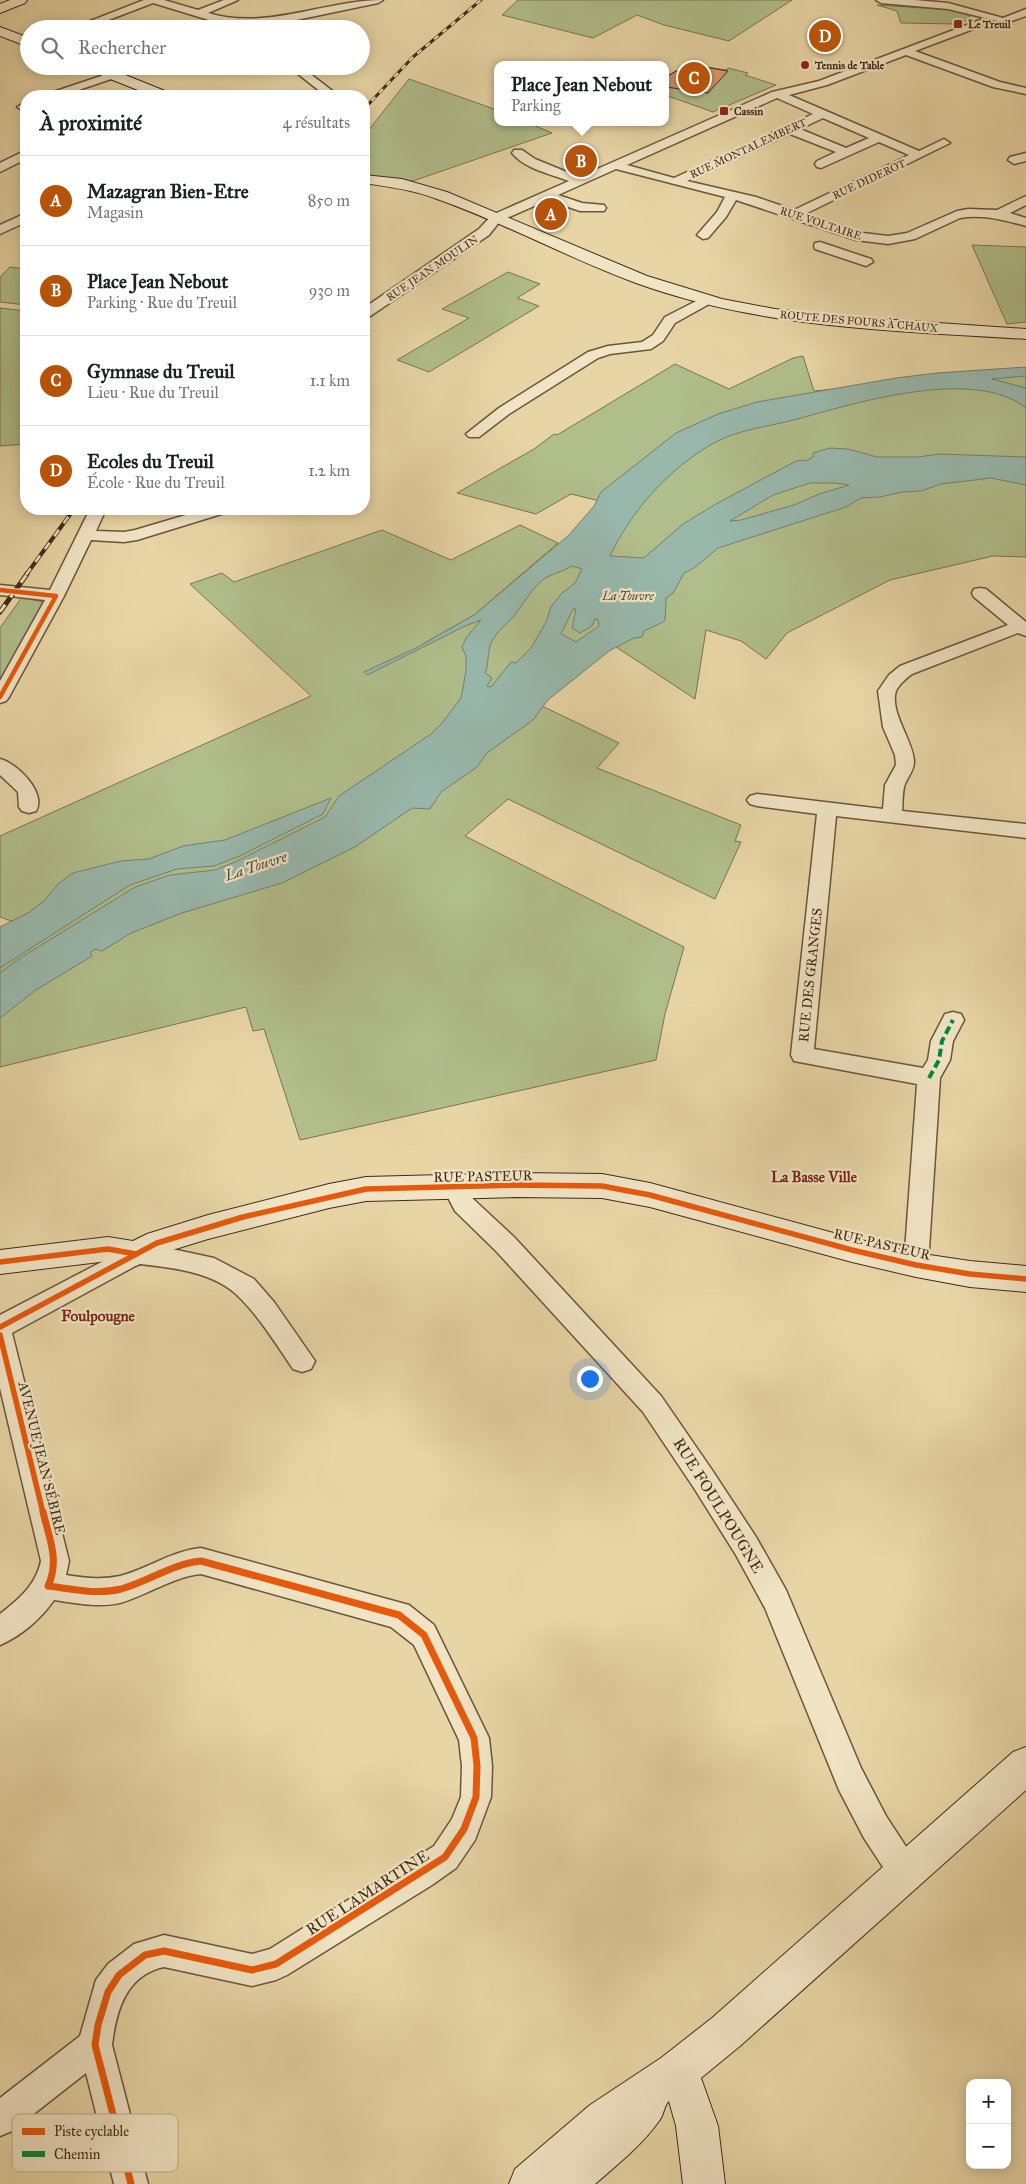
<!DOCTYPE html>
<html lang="fr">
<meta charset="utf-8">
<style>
body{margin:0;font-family:"IM FELL Great Primer",serif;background:#f6f6f6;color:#202124}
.controls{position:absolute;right:15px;bottom:15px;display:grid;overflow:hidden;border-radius:10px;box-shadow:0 2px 12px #0003}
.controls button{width:45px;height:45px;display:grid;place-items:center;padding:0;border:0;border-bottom:1px solid #e0e0e0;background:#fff;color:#202124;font:25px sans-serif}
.you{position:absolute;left:589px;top:1378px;width:18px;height:18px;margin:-12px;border:4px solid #fff;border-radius:50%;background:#1a73e8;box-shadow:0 0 0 8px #1a73e833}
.badge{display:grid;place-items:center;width:32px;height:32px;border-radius:50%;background:#b45309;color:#fff;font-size:16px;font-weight:700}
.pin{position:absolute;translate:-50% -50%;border:2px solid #fff;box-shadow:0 1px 5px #0006}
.popup{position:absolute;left:494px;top:61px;width:175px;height:65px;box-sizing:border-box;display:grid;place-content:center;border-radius:10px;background:#fff;filter:drop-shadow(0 1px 4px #0005);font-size:16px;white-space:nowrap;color:#757577}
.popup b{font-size:19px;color:#202124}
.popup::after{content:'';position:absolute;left:50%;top:100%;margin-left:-10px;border:10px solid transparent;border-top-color:#fff}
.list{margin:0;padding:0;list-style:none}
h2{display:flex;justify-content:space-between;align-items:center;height:65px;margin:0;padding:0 20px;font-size:21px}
h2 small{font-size:16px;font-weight:400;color:#757577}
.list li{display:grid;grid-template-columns:32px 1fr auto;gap:15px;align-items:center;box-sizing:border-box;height:90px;padding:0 20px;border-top:1px solid #e0e0e0}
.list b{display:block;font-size:19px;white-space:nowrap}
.list p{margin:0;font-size:16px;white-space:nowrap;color:#757577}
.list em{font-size:16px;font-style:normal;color:#757577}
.icon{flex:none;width:28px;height:28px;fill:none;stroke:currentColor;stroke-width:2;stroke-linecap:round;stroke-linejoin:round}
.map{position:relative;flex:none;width:1026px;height:2184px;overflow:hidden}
.search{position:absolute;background:#fff;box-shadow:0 2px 12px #0003;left:20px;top:20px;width:350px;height:55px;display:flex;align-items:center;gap:12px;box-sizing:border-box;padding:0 18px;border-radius:28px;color:#757577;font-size:19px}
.panel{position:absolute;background:#fff;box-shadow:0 2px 12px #0003;left:20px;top:90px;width:350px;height:425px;border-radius:20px}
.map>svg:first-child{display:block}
</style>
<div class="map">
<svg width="1026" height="2184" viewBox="0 0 1026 2184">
<rect width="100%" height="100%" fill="#e8d5a5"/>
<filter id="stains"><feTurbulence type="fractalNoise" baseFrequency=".004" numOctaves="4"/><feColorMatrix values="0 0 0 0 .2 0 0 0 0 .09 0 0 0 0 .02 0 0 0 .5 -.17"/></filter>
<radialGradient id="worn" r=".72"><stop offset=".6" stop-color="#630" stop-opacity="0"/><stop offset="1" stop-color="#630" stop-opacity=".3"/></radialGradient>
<g fill="#b0be8b" stroke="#7a7452">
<path d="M 518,0 L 792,0 L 729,41 L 664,25 L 637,15 L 593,38 L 502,15 Z"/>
<path d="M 877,5 L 954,10 L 965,13 L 971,18 L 957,24 L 901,23 L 897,11 Z"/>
<path d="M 693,65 L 726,70 L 728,68 L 748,73 L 745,75 L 776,85 L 713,112 L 665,95 L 668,88 L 665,81 L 667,81 L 668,76 L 676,71 L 686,73 Z"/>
<path d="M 409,79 L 497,110 L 497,122 L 526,122 L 552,133 L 413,181 L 364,176 L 364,136 Z"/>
<path d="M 972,245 L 1026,247 L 1026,322 L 1007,324 Z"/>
<path d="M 10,267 L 26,269 L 26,305 L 0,302 L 0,277 Z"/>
<path d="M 508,272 L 540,284 L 517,298 L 539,306 L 429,372 L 397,360 L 469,318 L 442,309 Z"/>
<path d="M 0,308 L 26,311 L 26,444 L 0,446 Z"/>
<path d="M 803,356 L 814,391 L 1026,372 L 1026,557 L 993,556 L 890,580 L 787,633 L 766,659 L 741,641 L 706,630 L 695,699 L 613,645 L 540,705 L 619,743 L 597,768 L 741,825 L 735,841 L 741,842 L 715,899 L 508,799 L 465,836 L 684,947 L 665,1014 L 656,1060 L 300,1140 L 264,1029 L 253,1031 L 246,1007 L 0,1067 L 0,935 L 17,923 L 0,917 L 0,836 L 311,696 L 190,584 L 222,573 L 234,582 L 382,530 L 451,560 L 520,525 L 558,543 L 474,615 L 423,644 L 486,615 L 608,503 L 571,494 L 536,514 L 457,493 L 534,449 L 554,434 L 557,435 L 675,364 L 729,389 L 793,358 Z"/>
<path d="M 22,597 L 43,602 L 0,685 L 0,628 Z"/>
</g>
<g fill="#98b8ac" stroke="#767f71" fill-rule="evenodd">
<path d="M 1026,367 L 1026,376 L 992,379 L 1026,388 L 1026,408 C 975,367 859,402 801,418 C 770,427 735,429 707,447 C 665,473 631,512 610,556 L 644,558 L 683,524 L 716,504 L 796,461 L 803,460 L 806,461 L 813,457 L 813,453 L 830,448 L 848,449 L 877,457 L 918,457 L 939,454 L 1026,457 L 1026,485 L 991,478 L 941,484 L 921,491 L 902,492 L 880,497 L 861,498 L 846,507 L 718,548 L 694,568 L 684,573 L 673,593 L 666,598 L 665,620 L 663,622 L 644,631 L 642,637 L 634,638 L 609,651 L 548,700 L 533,720 L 487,753 L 477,767 L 441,792 L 430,809 L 412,808 L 355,847 L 282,883 L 182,913 L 131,933 L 102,951 L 95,949 L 90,953 L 92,956 L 36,990 L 0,1018 L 0,973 L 17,960 L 135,887 L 170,875 L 215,870 L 235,862 L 325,817 L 339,796 L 431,734 L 442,723 L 461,698 L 466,671 L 466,656 L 462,647 L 466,638 L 481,620 L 465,626 L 367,675 L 364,672 L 416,648 L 474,615 L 569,535 L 594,506 L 601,492 L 676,433 L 718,414 L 757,402 L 896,378 L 937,373 ZM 810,483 L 834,483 L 849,485 L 819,494 L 794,505 L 741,520 L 730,521 L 773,495 ZM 572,566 L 582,569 L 575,583 L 561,594 L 551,607 L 546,622 L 531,648 L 516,663 L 511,662 L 491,687 L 487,686 L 492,678 L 485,673 C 489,664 487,654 491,643 C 496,632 506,625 514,616 C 524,604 532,586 547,577 C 555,573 564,571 572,566 ZM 573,609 L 576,609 L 572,628 L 580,633 L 592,626 L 595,619 L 598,620 L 599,626 L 576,642 L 561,634 Z"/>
<path d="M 331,798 L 323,814 L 240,856 L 214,866 L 177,869 L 130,885 L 0,968 L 0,927 L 28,913 L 44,901 L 58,884 L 73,873 L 121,861 L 149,859 L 183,846 L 225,840 Z"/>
</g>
<path fill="#de9e6e" stroke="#432a18" d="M 693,65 L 728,71 L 708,93 L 666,87 L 668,76 L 676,71 L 686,73 Z"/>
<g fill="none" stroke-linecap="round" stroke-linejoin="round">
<defs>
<g id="street">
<path d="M 144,0 L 164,0 L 198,10 L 224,0 L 238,0 L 208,13 C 266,31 325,0 383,0 L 378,3 L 287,22 L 237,25 L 242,29 L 229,29 L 222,24 L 153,3 L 85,29 L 70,29 Z"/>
<path d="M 876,0 L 915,0 L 948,3 L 1003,18 L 1026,9 L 1026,16 L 1006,23 L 948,9 L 881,3 Z"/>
<path d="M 980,20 L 985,23 L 984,25 L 915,51 L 1000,82 L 1026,88 L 1026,94 L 993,87 L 906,55 L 827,85 L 789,95 L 919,151 L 944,139 L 950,143 L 805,214 L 863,233 L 888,236 L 907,233 L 957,211 L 968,209 L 997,210 L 1026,196 L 1026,205 L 1010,213 L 1026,218 L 1026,226 C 1004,220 983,214 960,218 L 915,239 L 888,244 L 856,240 L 736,200 L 726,217 L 708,238 L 703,239 L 697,235 L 717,212 L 725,197 L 616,169 L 558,195 L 582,203 L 604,205 L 606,208 L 604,211 L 580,211 L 548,200 L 500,221 L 489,235 L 369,317 L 364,318 L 364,308 L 479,229 L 492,215 L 569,181 C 551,174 525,169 512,153 L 514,150 L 522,150 L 535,159 L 579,177 L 772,92 L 819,81 ZM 777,98 L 813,114 L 674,178 L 627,165 ZM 823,118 L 869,138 L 846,148 L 800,129 ZM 790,134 L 836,152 L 817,161 L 815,164 L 817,167 L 821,168 L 879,142 L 909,155 L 794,210 L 756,197 L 687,181 Z"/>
<path d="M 288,66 L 300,66 L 339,96 L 326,96 Z"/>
<path d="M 113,72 L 119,75 L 117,77 L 61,96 L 45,96 L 47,94 Z"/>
<path d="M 26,102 L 26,112 L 17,107 Z"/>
<path d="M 26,150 L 26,159 L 0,172 L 0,163 Z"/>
<path d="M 1026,153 L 1026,161 L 1014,164 L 1008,160 L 1010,157 Z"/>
<path d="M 26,213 L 26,222 L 0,234 L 0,225 Z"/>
<path d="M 820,242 L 871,259 L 873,262 L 866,266 L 815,249 L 814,246 L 815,243 Z"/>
<path d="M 706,296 L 713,300 L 711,303 L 675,323 L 663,341 L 651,349 L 610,354 L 598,358 L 509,414 L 479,437 L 469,437 L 466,434 L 499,408 L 588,352 L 608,346 L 642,342 L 653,335 L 665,317 Z"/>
<path d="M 90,509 L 106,509 L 96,531 L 124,532 L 135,530 L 206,509 L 230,509 L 228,512 L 137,540 L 124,542 L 91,540 L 64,596 L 9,697 L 6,701 L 0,703 L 0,681 L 45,600 L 0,595 L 0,585 L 50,590 Z"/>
<path d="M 980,588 L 986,589 L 1026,622 L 1026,636 L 1018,633 L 912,674 C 907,678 899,684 896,691 C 889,712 914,742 914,762 C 914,770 908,777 905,784 C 902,792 903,802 902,811 L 1026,824 L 1026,838 L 836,816 L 814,1049 L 923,1068 L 928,1060 L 931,1041 L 945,1014 L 953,1012 L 961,1014 L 964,1020 L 953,1041 L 950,1060 L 940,1078 L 928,1265 L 925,1272 L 916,1275 L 907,1272 L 904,1265 L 917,1084 L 794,1061 L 791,1055 L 817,814 L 757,806 L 750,804 L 747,800 L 750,796 L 757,794 L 883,809 L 885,785 L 896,765 L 895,755 L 883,727 L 878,691 L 889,675 L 900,666 L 1008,625 L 974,597 L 972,593 L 974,589 Z"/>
<path d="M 0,759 C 17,763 47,793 36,811 L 29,813 L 22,811 L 19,807 L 18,792 L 0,775 Z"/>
<path d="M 455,1179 L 463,1181 L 471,1197 L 514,1237 L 661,1396 L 712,1470 L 756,1537 L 786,1590 L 861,1768 L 886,1816 L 916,1862 L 921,1873 L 916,1884 L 905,1889 L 894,1884 L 864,1838 L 839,1790 L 765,1608 L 736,1555 L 694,1488 L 643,1412 L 496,1251 L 455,1211 L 443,1188 L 447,1181 Z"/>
<path d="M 136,1244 L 158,1246 L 214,1258 L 254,1279 L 274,1302 L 315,1361 L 311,1369 L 302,1372 L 293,1369 C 276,1344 259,1316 237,1295 C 213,1272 170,1267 139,1264 L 12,1333 L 69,1561 L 66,1575 C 83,1578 102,1580 120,1576 C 148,1569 171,1551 201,1548 L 409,1605 L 434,1625 L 489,1738 L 492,1766 L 491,1797 L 475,1840 L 456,1868 L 432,1885 L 287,1975 L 276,1980 L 252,1986 L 164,1967 C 126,1975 116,2011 112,2045 L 148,2184 L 114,2184 L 86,2073 L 12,2131 L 0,2136 L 0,2098 L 80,2036 L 96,1980 L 108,1964 L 134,1944 L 164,1935 L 252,1954 L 270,1949 L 434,1846 L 452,1819 L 461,1797 L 462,1766 L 459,1740 L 414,1645 L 391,1627 L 201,1574 C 172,1577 148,1595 120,1603 C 98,1608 75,1603 54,1600 C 41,1619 21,1636 0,1645 L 0,1614 C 19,1599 36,1585 41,1561 L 0,1388 L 0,1315 Z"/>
</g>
<g id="secondary">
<path d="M 10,0 L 27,0 L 25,3 L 0,13 L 0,4 Z"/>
<path d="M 0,27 L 29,38 L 29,47 L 0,36 Z"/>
<path d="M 83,66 L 103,66 L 170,93 L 172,96 L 153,96 L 85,69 Z"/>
<path d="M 364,175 L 402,179 L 447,192 L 647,276 L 722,299 L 775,309 L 822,315 L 1026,329 L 1026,339 C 892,330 763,329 636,283 C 568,258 505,223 437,199 C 414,190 389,187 364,183 Z"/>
<path d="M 516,1173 L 602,1174 L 650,1183 L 852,1238 L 916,1253 L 970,1261 L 1026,1266 L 1026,1292 L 970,1287 L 916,1277 L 852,1262 L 650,1207 L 602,1198 L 516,1197 L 366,1201 L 329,1208 L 208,1239 L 166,1252 L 136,1266 L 108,1261 L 0,1274 L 0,1250 L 108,1237 L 133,1241 L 147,1234 L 208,1215 L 329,1184 L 366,1177 Z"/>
<path d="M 1026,1747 L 1026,1790 L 740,2046 L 701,2078 L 718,2126 L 725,2184 L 683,2184 L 676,2126 L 669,2101 C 664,2105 664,2115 659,2121 C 642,2145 618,2164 595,2184 L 509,2184 L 515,2169 L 590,2105 L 661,2058 L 712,2018 L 1013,1752 Z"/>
</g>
</defs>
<use href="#street" stroke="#6c553b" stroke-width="3"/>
<use href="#secondary" stroke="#432a18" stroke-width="2"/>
<use href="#street" fill="#f0e4c4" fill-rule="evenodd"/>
<use href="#secondary" fill="#f0e4c4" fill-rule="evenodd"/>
<defs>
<path id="rail-far2" d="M 364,109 L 413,57 L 481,0"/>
<path id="rail-far1" d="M 26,575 L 74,509"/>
<path id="rail" d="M 0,612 L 27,574"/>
</defs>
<use href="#rail-far2" stroke="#432a18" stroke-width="3"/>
<use href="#rail-far1" stroke="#432a18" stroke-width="4"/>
<use href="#rail" stroke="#432a18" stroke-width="5"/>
<use href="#rail-far2" stroke="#f0e4c4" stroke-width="2" stroke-dasharray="5.5" stroke-linecap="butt"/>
<use href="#rail-far1" stroke="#f0e4c4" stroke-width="2.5" stroke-dasharray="8" stroke-linecap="butt"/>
<use href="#rail" stroke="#f0e4c4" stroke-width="3" stroke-dasharray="9" stroke-linecap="butt"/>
<path stroke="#00873e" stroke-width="4" stroke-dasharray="8 4" stroke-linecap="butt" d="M 929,1078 L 939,1060 L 942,1041 L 953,1020"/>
<defs>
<path id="cycleway-far2" d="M 0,590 L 56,596 L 0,697"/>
<g id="cycleway-far1">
<path d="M 0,1262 L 108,1249 L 136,1254"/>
<path d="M 0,1327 L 157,1243 L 243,1217 L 366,1189 L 516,1185 L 602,1186 L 650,1195 L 852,1250 L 916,1265 L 970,1274 L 1026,1279"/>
<path d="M 0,1335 L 43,1513"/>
</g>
<path id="cycleway" d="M 43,1512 C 49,1538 60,1560 48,1586 C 72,1589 97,1595 121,1589 C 149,1581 172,1564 201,1561 L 399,1615 L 424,1635 L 474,1738 L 477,1766 L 476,1797 L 464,1829 L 445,1857 L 276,1964 L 252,1970 L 164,1951 L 145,1955 L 119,1975 L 108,1992 L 98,2025 L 95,2045 L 131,2184"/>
</defs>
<use href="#cycleway-far2" stroke="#f0e4c4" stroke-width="7"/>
<use href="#cycleway-far1" stroke="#f0e4c4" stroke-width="9"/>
<use href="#cycleway" stroke="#f0e4c4" stroke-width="10"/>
<use href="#cycleway-far2" stroke="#e8590c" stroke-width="4.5"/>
<use href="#cycleway-far1" stroke="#e8590c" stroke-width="5.5"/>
<use href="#cycleway" stroke="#e8590c" stroke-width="7"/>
</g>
<g fill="#8f2418" stroke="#f0e4c4" stroke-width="2">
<rect x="953" y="19" width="10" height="10" rx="2.5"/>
<circle cx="805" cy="65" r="5"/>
<rect x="719" y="106" width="10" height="10" rx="2.5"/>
</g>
<g text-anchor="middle" stroke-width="4.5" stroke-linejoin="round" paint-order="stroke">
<g font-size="11" font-weight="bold" fill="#432a18" stroke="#f0e4c4" text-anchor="start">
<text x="968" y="28">Le Treuil</text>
<text x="815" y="69">Tennis de Table</text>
<text x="734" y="115">Cassin</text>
</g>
<g font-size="11" fill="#432a18" stroke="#f0e4c4">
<text transform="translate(748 148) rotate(-25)" y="4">RUE MONTALEMBERT</text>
<text transform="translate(869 179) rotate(-25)" y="4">RUE DIDEROT</text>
<text transform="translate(821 223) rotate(18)" y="4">RUE VOLTAIRE</text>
<text transform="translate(432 268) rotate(-34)" y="4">RUE JEAN MOULIN</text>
<text transform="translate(859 321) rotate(5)" y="4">ROUTE DES FOURS À CHAUX</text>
</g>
<g font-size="12" font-style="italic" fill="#544636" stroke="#f0e4c4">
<text x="628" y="600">La Touvre</text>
</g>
<g font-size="14" fill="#432a18" stroke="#f0e4c4">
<text transform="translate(810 975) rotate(-84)" y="5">RUE DES GRANGES</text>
<text transform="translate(483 1176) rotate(-1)" y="5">RUE PASTEUR</text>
<text transform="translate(882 1244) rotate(13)" y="5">RUE PASTEUR</text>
<text transform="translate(42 1458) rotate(76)" y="5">AVENUE JEAN SÉBIRE</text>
</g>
<g font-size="15" font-style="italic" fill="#544636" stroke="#f0e4c4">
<text transform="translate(256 866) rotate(-18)" y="5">La Touvre</text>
</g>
<g font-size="15" font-weight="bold" fill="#7a1f14" stroke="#f0e4c4">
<text x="814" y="1182">La Basse Ville</text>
<text x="98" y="1321">Foulpougne</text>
</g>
<g font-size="16" fill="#432a18" stroke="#f0e4c4">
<text transform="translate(719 1505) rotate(58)" y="6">RUE FOULPOUGNE</text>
<text transform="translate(367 1892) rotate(-33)" y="6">RUE LAMARTINE</text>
</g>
</g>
<rect x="12" y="2114" width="166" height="58" rx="8" fill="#f0e4c4" stroke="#bcac90" stroke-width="1"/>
<rect x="22" y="2128" width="23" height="7" fill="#e8590c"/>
<rect x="22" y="2151" width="23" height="6" fill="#00873e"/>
<g font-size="14" fill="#432a18">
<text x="54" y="2136">Piste cyclable</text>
<text x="54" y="2159">Chemin</text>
</g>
<rect width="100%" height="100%" filter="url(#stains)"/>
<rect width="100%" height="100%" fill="url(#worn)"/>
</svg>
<div class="controls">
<button>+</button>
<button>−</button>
</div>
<div class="you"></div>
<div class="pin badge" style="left:551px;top:214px">A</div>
<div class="pin badge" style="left:581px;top:161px">B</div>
<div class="popup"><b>Place Jean Nebout</b>Parking</div>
<div class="pin badge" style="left:694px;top:78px">C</div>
<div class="pin badge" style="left:825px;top:36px">D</div>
<div class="search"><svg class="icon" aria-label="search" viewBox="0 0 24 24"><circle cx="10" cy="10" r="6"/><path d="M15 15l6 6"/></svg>Rechercher</div>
<section class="panel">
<h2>À proximité<small>4 résultats</small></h2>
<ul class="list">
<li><span class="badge">A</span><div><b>Mazagran Bien-Etre</b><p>Magasin</p></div><em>850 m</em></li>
<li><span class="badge">B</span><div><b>Place Jean Nebout</b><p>Parking · Rue du Treuil</p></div><em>930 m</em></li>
<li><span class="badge">C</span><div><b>Gymnase du Treuil</b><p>Lieu · Rue du Treuil</p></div><em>1.1 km</em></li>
<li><span class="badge">D</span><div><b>Ecoles du Treuil</b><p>École · Rue du Treuil</p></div><em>1.2 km</em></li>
</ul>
</section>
</div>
